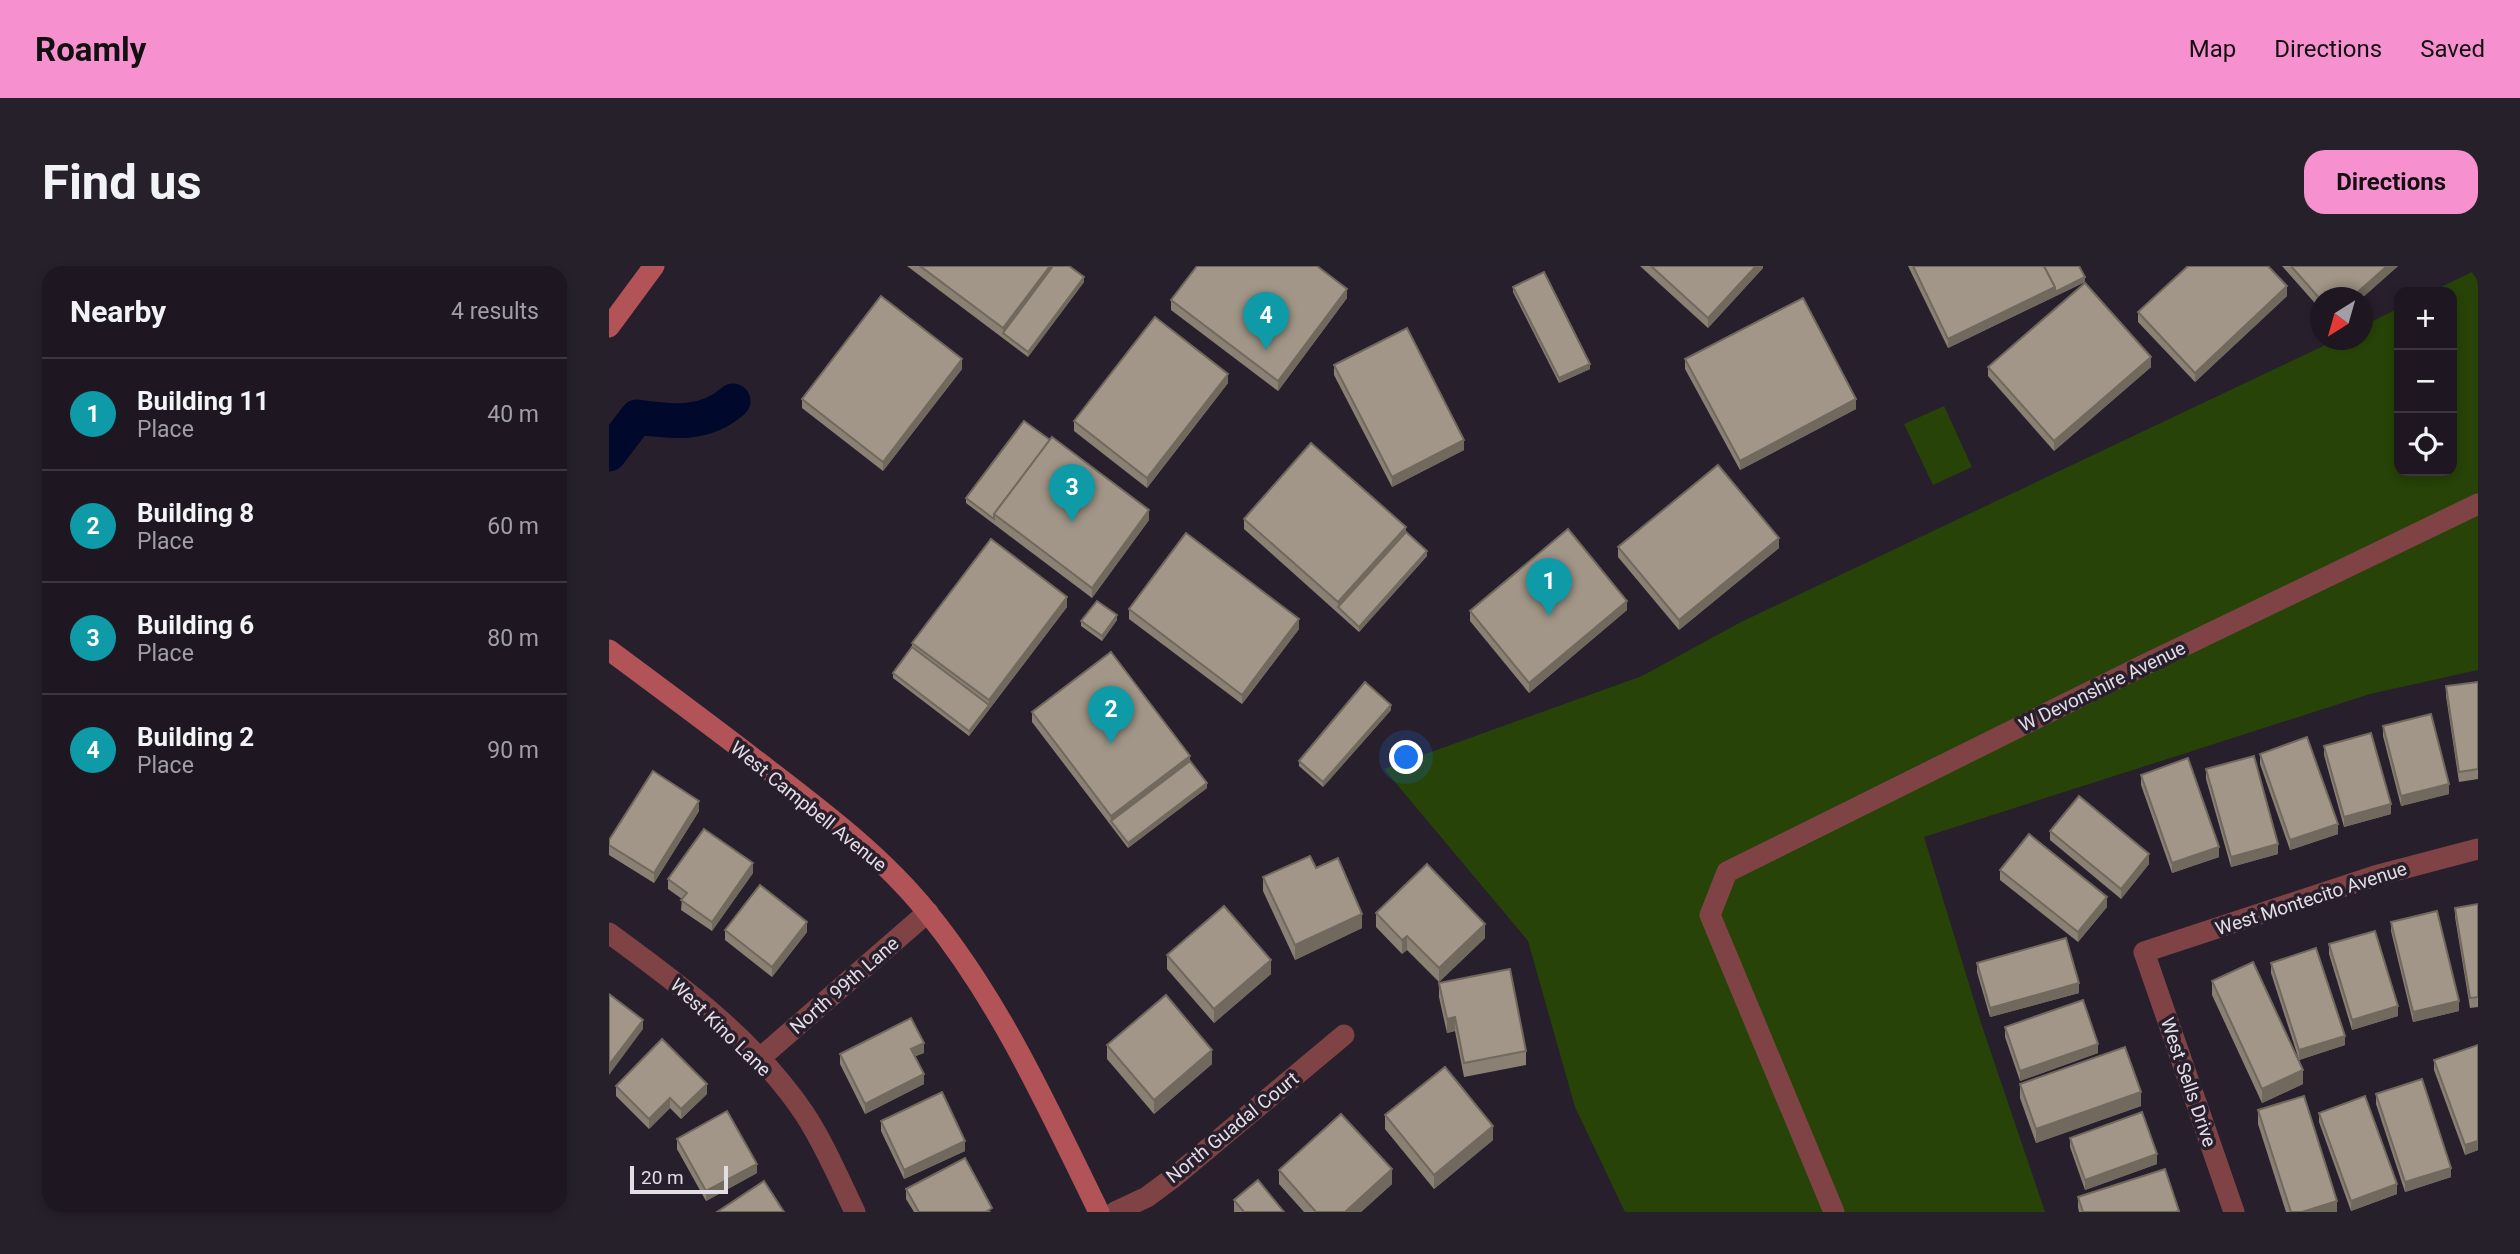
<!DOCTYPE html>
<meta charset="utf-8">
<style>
body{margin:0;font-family:Roboto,sans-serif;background:#26202a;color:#f1f3f6}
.controls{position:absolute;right:21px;top:21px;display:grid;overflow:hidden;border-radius:14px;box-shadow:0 4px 10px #0003}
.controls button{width:63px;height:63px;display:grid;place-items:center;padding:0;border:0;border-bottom:2px solid #3c363f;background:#1e1721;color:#f1f3f6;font:35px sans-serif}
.compass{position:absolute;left:1701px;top:21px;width:63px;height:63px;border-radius:50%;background:#1e1721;box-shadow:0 4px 10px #0003;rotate:217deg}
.scale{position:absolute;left:21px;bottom:18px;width:98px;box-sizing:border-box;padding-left:7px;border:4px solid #e3dde5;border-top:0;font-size:19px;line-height:24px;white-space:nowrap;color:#e3dde5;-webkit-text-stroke:5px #281f2c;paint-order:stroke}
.you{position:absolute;left:798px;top:492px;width:24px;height:24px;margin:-18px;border:5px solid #fff;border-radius:50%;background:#1a73e8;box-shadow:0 0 0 10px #1a73e833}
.badge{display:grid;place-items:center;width:46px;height:46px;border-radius:50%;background:#f790ce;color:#fff;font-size:23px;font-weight:700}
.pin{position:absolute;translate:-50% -58px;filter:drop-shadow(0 2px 4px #0008)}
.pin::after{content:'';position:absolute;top:37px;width:24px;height:21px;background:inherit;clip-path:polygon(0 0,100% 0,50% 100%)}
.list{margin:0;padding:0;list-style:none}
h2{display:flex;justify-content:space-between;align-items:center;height:91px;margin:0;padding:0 28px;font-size:30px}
h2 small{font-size:23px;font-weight:400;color:#a19fa5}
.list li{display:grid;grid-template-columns:46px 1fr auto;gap:21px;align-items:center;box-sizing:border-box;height:112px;padding:0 28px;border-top:2px solid #3c363f}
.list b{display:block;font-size:26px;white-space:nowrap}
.list p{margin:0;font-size:23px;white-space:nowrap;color:#a19fa5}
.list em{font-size:23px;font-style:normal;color:#a19fa5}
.icon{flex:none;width:38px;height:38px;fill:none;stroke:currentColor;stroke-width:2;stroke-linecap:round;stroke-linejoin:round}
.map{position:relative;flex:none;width:1869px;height:946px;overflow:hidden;border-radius:21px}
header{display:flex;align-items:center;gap:42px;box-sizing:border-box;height:98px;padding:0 35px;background:#f790ce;color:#111}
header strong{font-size:33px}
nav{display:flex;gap:38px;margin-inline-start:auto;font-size:24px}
.intro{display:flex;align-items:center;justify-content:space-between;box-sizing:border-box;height:168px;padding:0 42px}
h1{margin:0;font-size:49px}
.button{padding:18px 32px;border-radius:21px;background:#f790ce;color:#111;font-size:24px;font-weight:700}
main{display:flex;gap:42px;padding:0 42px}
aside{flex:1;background:#1e1721;border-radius:21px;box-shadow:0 4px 10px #0003}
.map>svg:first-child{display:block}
</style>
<header>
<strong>Roamly</strong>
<nav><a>Map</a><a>Directions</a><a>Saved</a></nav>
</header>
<div class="intro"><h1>Find us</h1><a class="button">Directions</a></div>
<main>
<aside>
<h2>Nearby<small>4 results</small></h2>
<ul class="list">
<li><span class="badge" style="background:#0f9aa8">1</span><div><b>Building 11</b><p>Place</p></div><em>40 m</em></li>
<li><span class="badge" style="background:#0f9aa8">2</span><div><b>Building 8</b><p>Place</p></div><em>60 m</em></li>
<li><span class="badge" style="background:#0f9aa8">3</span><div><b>Building 6</b><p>Place</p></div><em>80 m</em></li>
<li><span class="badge" style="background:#0f9aa8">4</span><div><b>Building 2</b><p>Place</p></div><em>90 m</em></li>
</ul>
</aside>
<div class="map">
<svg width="1869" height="946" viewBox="0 0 1869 946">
<rect width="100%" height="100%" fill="#281f2c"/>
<g fill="#274307">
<path d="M 1869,3 L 1869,404 L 1761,428 L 1315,571 L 1372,757 L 1436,946 L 1016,946 L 966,841 L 919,675 L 775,503 L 1033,410 L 1132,356 L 1727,74 L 1754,74 L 1754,60 L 1790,42 L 1790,205 L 1843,205 L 1843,26 L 1822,26 Z"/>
<path d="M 1335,140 L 1363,201 L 1324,219 L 1295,158 Z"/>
</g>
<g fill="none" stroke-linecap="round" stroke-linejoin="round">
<path stroke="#00092b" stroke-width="35" d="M 0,188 L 28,151 C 64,156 96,160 124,135"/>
<g stroke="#7f4345" stroke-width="21">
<path d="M 0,667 C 70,718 145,773 195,847 C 215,877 230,913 246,946"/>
<path d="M 150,793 L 319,646"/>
<path d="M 506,946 L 538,931 L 565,911 L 735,769"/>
<path d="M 1225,946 L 1101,649 L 1118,606 L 1535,399 L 1869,238"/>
<path d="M 1625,946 L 1535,686 L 1766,610 L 1869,583"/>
</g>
<g stroke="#b25357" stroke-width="21">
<path d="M 0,61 L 45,0"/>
<path d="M 0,384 C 54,424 108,464 161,505 C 217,548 275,592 319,647 C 392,737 439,842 490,946"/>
</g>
</g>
<g fill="#8a8174">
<path d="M 298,0 L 460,0 L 475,16 L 419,91 Z"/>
<path d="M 1031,0 L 1154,0 L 1154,2 L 1099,62 Z"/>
<path d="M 1299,0 L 1470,0 L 1476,16 L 1339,82 Z"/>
<path d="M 1673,0 L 1789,0 L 1753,32 L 1712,32 L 1712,44 Z"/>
<path d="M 904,21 L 981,103 L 950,117 L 904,26 Z"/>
<path d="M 1678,30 L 1586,116 L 1529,56 L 1529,46 Z"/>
<path d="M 738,32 L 669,125 L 562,44 L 562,34 Z"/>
<path d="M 1076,93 L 1247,143 L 1131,204 L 1076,103 Z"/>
<path d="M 725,99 L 855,184 L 783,221 L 725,109 Z"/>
<path d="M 1379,101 L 1542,101 L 1445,185 L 1379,110 Z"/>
<path d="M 353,103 L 274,205 L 193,142 L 193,133 Z"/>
<path d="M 619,117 L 538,222 L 465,165 L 465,155 Z"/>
<path d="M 357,232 L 540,254 L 483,332 L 357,237 Z"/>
<path d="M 635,253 L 797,266 L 818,290 L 750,366 L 635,263 Z"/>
<path d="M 1009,281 L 1170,282 L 1070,364 L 1009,291 Z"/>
<path d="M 458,341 L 360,470 L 284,412 L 284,407 L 303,381 L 303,377 Z"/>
<path d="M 520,343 L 690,363 L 633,438 L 520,353 Z"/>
<path d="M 1018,344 L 920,427 L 861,355 L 861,345 Z"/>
<path d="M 508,354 L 493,375 L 472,360 L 472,355 Z"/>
<path d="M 1869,416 L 1869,513 L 1850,516 L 1837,430 L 1837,420 Z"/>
<path d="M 782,444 L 714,521 L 690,500 L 690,495 Z"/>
<path d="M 423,446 L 581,495 L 598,522 L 519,582 L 423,456 Z"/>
<path d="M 1774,460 L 1840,528 L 1792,540 L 1774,470 Z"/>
<path d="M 1715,480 L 1782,548 L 1735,561 L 1715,489 Z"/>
<path d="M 1651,488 L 1729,568 L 1681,584 L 1651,498 Z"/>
<path d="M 1597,503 L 1669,588 L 1622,601 L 1597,513 Z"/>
<path d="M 1532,509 L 1610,591 L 1563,607 L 1532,519 Z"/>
<path d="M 90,545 L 45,617 L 0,589 L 0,574 Z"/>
<path d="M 1441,565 L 1540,598 L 1512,633 L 1441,574 Z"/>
<path d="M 707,602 L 753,662 L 686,694 L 654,625 L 654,611 Z"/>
<path d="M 1391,604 L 1498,641 L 1469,676 L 1391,614 Z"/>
<path d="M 144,607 L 103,665 L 72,644 L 73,633 L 59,623 L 59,613 Z"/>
<path d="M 1869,638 L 1869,741 L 1861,742 L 1846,651 L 1846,642 Z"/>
<path d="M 767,647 L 876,672 L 830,716 L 798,684 L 793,688 L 767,661 Z"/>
<path d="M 1782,656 L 1850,745 L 1804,756 L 1782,665 Z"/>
<path d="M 116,664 L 198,666 L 163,711 L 116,674 Z"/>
<path d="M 1720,678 L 1789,750 L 1743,764 L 1720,688 Z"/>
<path d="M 558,689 L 662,708 L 605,757 L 558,703 Z"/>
<path d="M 1368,697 L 1470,727 L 1381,751 L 1368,706 Z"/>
<path d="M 1662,697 L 1736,779 L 1690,794 L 1662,707 Z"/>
<path d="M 1603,715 L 1694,818 L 1653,837 L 1603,729 Z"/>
<path d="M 830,717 L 917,785 L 917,799 L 855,811 L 846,765 L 838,767 L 830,731 Z"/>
<path d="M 1396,761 L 1489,787 L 1411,815 L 1396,771 Z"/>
<path d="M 498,779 L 603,798 L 545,848 L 498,793 Z"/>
<path d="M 315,787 L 306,790 L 315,818 L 256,848 L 231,798 L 231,788 Z"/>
<path d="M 1825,794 L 1869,884 L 1856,889 L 1825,804 Z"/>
<path d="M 1411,818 L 1532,840 L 1427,877 L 1411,832 Z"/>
<path d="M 7,820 L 98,828 L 72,853 L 61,842 L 40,863 L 7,830 Z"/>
<path d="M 1767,828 L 1842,911 L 1796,926 L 1767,838 Z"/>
<path d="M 1649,844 L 1728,946 L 1677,946 L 1649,858 Z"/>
<path d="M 1710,847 L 1788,928 L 1742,945 L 1710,856 Z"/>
<path d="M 776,849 L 884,874 L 825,923 L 776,863 Z"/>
<path d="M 272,855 L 356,885 L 295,913 L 272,865 Z"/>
<path d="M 1461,872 L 1548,898 L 1476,924 L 1461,881 Z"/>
<path d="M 68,873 L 148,907 L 97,935 L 68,883 Z"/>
<path d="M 670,904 L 783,918 L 752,946 L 695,946 L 670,918 Z"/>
<path d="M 297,923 L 383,946 L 305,946 L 297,933 Z"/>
<path d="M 1469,931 L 1570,946 L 1470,946 L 1469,941 Z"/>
<path d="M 625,934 L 675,946 L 625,946 Z"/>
</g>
<g fill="#71695e">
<path d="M 441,0 L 448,0 L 394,67 L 394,62 Z"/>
<path d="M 1147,0 L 1154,0 L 1154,2 L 1099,62 L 1099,52 Z"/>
<path d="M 1778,0 L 1789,0 L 1753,32 L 1742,32 Z"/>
<path d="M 475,11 L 475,16 L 419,91 L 419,86 Z"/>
<path d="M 1476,11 L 1476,16 L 1339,82 L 1339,73 L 1446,21 Z"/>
<path d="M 1678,20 L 1678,30 L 1586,116 L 1586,107 Z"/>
<path d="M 738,23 L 738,32 L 669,125 L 669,115 Z"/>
<path d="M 1542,91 L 1542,101 L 1445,185 L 1445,175 Z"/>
<path d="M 353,93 L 353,103 L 274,205 L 274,196 Z"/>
<path d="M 981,98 L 981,103 L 950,117 L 950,112 Z"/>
<path d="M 619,108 L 619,117 L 538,222 L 538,212 Z"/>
<path d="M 1247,133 L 1247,143 L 1131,204 L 1131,195 Z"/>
<path d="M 855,174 L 855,184 L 783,221 L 783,211 Z"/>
<path d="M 540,244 L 540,254 L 483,332 L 483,322 Z"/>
<path d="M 797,261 L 797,271 L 729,341 L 729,336 Z"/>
<path d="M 1170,272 L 1170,282 L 1070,364 L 1070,354 Z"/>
<path d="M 818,285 L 818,290 L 750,366 L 750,361 Z"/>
<path d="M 458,331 L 458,341 L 360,470 L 360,465 L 380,439 L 380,434 Z"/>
<path d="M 1018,335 L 1018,344 L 920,427 L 920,417 Z"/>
<path d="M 508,349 L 508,354 L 493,375 L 493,370 Z"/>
<path d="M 690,353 L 690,363 L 633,438 L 633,429 Z"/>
<path d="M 782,439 L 782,444 L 714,521 L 714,516 Z"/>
<path d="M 581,490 L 581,500 L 502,555 L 502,550 Z"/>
<path d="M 598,517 L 598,522 L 519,582 L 519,577 Z"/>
<path d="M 1840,518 L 1840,528 L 1792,540 L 1792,530 Z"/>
<path d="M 90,535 L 90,545 L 45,617 L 45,607 Z"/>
<path d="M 1782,538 L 1782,548 L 1735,561 L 1735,551 Z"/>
<path d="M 1729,558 L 1729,568 L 1681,584 L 1681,574 Z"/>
<path d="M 1669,578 L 1669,588 L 1622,601 L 1622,591 Z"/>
<path d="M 1610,581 L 1610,591 L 1563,607 L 1563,597 Z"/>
<path d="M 1540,588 L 1540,598 L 1512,633 L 1512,623 Z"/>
<path d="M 144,597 L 144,607 L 103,665 L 103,656 Z"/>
<path d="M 1498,631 L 1498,641 L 1469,676 L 1469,666 Z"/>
<path d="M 753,648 L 753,662 L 686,694 L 686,679 Z"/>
<path d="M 198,656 L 198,666 L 163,711 L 163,701 Z"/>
<path d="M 876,658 L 876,672 L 830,716 L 830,702 Z"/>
<path d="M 798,670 L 798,684 L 793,688 L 793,674 Z"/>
<path d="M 662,694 L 662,708 L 605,757 L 605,743 Z"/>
<path d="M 1470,717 L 1470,727 L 1381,751 L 1381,742 Z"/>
<path d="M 1850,735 L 1850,745 L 1804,756 L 1804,746 Z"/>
<path d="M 1789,740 L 1789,750 L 1743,764 L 1743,754 Z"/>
<path d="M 846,751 L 846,765 L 838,767 L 838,753 Z"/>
<path d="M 34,754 L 34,763 L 0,809 L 0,799 Z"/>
<path d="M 1736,770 L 1736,779 L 1690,794 L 1690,784 Z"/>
<path d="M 315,777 L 315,787 L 302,792 L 302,783 Z"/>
<path d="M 1489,778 L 1489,787 L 1411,815 L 1411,805 Z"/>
<path d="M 603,784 L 603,798 L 545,848 L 545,834 Z"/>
<path d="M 1694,804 L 1694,818 L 1653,837 L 1653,823 Z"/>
<path d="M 315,808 L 315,818 L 256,848 L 256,838 Z"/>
<path d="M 98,818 L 98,828 L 72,853 L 72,843 Z"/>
<path d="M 1532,826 L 1532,840 L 1427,877 L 1427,863 Z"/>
<path d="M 61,832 L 61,842 L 40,863 L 40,853 Z"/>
<path d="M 884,860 L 884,874 L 825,923 L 825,909 Z"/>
<path d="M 356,875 L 356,885 L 295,913 L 295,904 Z"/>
<path d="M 1869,875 L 1869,884 L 1856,889 L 1856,879 Z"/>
<path d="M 1548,888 L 1548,898 L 1476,924 L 1476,914 Z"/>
<path d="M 148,898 L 148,907 L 97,935 L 97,925 Z"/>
<path d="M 1842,902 L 1842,911 L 1796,926 L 1796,916 Z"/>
<path d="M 783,903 L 783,918 L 752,946 L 736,946 Z"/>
<path d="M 1788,918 L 1788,928 L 1742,945 L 1742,935 Z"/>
<path d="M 1728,935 L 1728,946 L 1693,946 Z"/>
</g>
<g fill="#a19687" stroke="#71695e" stroke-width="2">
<path d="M 311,0 L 441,0 L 394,62 Z"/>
<path d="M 444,0 L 460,0 L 475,11 L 419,86 L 394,67 Z"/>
<path d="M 588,0 L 708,0 L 738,23 L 669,115 L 562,34 Z"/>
<path d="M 1042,0 L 1147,0 L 1099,52 Z"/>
<path d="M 1304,0 L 1435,0 L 1446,21 L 1339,73 Z"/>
<path d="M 1435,0 L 1470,0 L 1476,11 L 1446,26 L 1446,21 Z"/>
<path d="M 1579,0 L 1659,0 L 1678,20 L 1586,107 L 1529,46 Z"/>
<path d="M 1682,0 L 1778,0 L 1742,32 L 1712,32 L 1712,34 Z"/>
<path d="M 935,6 L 981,98 L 950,112 L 904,21 Z"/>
<path d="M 1476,17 L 1542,91 L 1445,175 L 1379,101 Z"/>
<path d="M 272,30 L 353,93 L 274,196 L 193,133 Z"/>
<path d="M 1194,32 L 1247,133 L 1131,195 L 1076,93 Z"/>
<path d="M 546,51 L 619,108 L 538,212 L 465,155 Z"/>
<path d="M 798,62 L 855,174 L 783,211 L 725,99 Z"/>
<path d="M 415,155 L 441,174 L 385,248 L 385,253 L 357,232 Z"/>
<path d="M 443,171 L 540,244 L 483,322 L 385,248 Z"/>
<path d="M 702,177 L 797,261 L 729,336 L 635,253 Z"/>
<path d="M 1109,199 L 1170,272 L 1070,354 L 1009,281 Z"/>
<path d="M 959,263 L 1018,335 L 920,417 L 861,345 Z"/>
<path d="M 797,266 L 818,285 L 750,361 L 729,341 Z"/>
<path d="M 577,267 L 690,353 L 633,429 L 520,343 Z"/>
<path d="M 382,273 L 458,331 L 380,434 L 303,377 Z"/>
<path d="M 488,335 L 508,349 L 493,370 L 472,355 Z"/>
<path d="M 303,381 L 380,439 L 360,465 L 284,407 Z"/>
<path d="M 502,386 L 581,490 L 502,550 L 423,446 Z"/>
<path d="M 756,416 L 782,439 L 714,516 L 690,495 Z"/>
<path d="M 1869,416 L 1869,503 L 1850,506 L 1837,420 Z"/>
<path d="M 1822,448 L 1840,518 L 1792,530 L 1774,460 Z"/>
<path d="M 1762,467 L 1782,538 L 1735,551 L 1715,480 Z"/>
<path d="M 1698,471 L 1729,558 L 1681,574 L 1651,488 Z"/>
<path d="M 1645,490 L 1669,578 L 1622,591 L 1597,503 Z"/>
<path d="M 1579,492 L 1610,581 L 1563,597 L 1532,509 Z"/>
<path d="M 581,495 L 598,517 L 519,577 L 502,555 Z"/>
<path d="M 44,505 L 90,535 L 45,607 L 0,579 L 0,574 Z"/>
<path d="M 1470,530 L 1540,588 L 1512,623 L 1441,565 Z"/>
<path d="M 95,563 L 144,597 L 103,656 L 72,634 L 78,627 L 59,613 Z"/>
<path d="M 1420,568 L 1498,631 L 1469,666 L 1391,604 Z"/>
<path d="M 701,590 L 707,602 L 729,592 L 753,648 L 686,679 L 654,611 Z"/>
<path d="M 818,598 L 876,658 L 830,702 L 798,670 L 793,674 L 767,647 Z"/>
<path d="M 151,619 L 198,656 L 163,701 L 116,664 Z"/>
<path d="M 1869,638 L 1869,731 L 1861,732 L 1846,642 Z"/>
<path d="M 615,640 L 662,694 L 605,743 L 558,689 Z"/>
<path d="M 1828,645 L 1850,735 L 1804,746 L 1782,656 Z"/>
<path d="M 1766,665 L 1789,740 L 1743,754 L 1720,678 Z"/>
<path d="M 1457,672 L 1470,717 L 1381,742 L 1368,697 Z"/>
<path d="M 1707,682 L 1736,770 L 1690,784 L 1662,697 Z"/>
<path d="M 1644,696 L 1694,804 L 1653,823 L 1603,715 Z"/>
<path d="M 901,703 L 917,785 L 855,797 L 846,751 L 838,753 L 830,717 Z"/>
<path d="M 0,728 L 34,754 L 0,799 Z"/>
<path d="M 557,729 L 603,784 L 545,834 L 498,779 Z"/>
<path d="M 1474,734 L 1489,778 L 1411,805 L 1396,761 Z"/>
<path d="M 302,752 L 315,777 L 302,783 L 315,808 L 256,838 L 231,788 Z"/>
<path d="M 53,773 L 98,818 L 72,843 L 61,832 L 40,853 L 7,820 Z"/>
<path d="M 1869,779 L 1869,875 L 1856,879 L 1825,794 Z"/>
<path d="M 1516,781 L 1532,826 L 1427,863 L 1411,818 Z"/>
<path d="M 836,801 L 884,860 L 825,909 L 776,849 Z"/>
<path d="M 1813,813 L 1842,902 L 1796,916 L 1767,828 Z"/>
<path d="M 333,826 L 356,875 L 295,904 L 272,855 Z"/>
<path d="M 1695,830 L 1728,935 L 1693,946 L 1682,946 L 1649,844 Z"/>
<path d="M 1756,830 L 1788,918 L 1742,935 L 1710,847 Z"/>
<path d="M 118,845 L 148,898 L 97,925 L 68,873 Z"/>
<path d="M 1533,846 L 1548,888 L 1476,914 L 1461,872 Z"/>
<path d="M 732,848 L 783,903 L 736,946 L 707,946 L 670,904 Z"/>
<path d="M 356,892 L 383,942 L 377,946 L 310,946 L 297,923 Z"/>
<path d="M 1556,903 L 1570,945 L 1566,946 L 1474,946 L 1469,931 Z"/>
<path d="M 649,914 L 675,946 L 635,946 L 625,934 Z"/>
<path d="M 155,915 L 175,946 L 108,946 Z"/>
</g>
<g text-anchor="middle" stroke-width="7" stroke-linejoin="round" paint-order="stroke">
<g font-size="19" fill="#e3dde5" stroke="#281f2c">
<text transform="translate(1493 420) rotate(-26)" y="7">W Devonshire Avenue</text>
<text transform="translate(200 540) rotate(39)" y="7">West Campbell Avenue</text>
<text transform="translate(1702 632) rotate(-18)" y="7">West Montecito Avenue</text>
<text transform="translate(235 719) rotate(-41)" y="7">North 99th Lane</text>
<text transform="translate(112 761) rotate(44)" y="7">West Kino Lane</text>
<text transform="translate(1580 816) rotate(71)" y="7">West Sells Drive</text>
<text transform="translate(623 861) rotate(-39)" y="7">North Guadal Court</text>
</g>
</g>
</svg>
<div class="controls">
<button>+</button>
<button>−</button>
<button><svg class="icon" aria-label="locate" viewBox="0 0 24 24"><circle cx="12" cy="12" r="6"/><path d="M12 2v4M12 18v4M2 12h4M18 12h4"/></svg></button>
</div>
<svg class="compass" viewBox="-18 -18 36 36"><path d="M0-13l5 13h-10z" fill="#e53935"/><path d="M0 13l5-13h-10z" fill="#a19fa5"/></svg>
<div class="scale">20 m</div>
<div class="you"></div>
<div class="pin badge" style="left:940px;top:350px;background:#0f9aa8">1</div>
<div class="pin badge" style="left:502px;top:478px;background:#0f9aa8">2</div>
<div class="pin badge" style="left:463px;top:256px;background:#0f9aa8">3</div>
<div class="pin badge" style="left:657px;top:84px;background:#0f9aa8">4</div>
</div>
</main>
